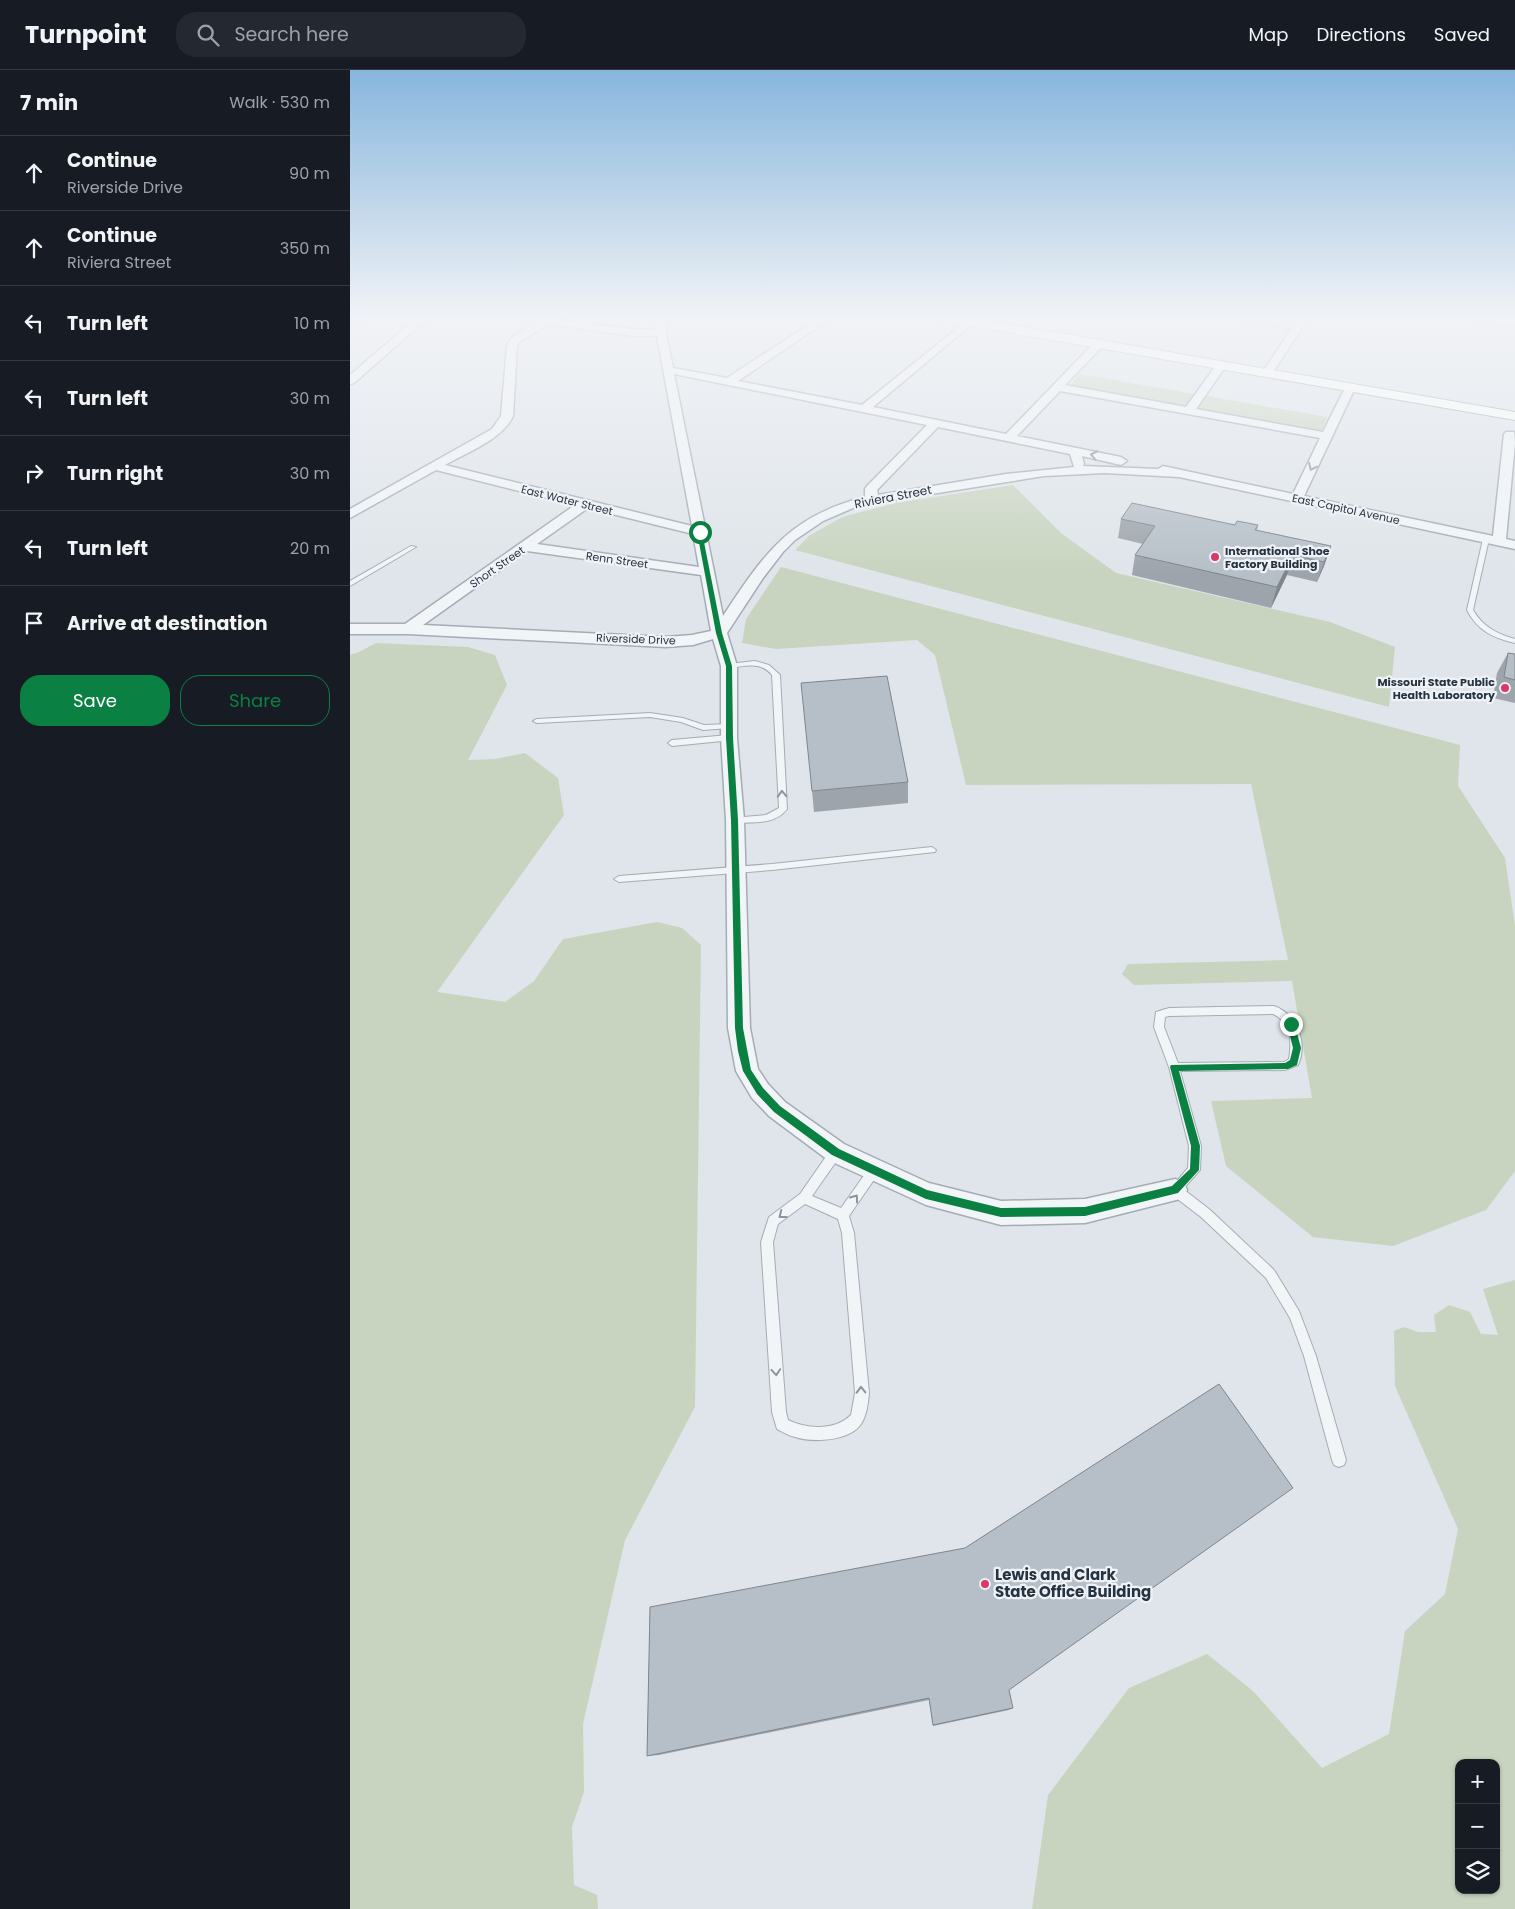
<!DOCTYPE html>
<meta charset="utf-8">
<style>
body{margin:0;font-family:Poppins,sans-serif;background:#242831;color:#f1f3f6}
.controls{position:absolute;right:15px;bottom:15px;display:grid;overflow:hidden;border-radius:10px;box-shadow:0 1px 4px #0004}
.controls button{width:45px;height:45px;display:grid;place-items:center;padding:0;border:0;border-bottom:1px solid #363941;background:#171b24;color:#f1f3f6;font:25px sans-serif}
.stop{position:absolute;width:15px;height:15px;margin:-11px;border:4px solid #0b8043;border-radius:50%;background:#fff}
.stop.end{background:#0b8043;border-color:#fff;box-shadow:0 1px 5px #0008}
.list{margin:0;padding:0;list-style:none}
h2{display:flex;justify-content:space-between;align-items:center;height:65px;margin:0;padding:0 20px;font-size:21px}
h2 small{font-size:16px;font-weight:400;color:#9ea1a6}
.list li{display:grid;grid-template-columns:32px 1fr auto;gap:15px;align-items:center;box-sizing:border-box;height:75px;padding:0 20px;border-top:1px solid #363941}
.list b{display:block;font-size:19px;white-space:nowrap}
.list p{margin:0;font-size:16px;white-space:nowrap;color:#9ea1a6}
.list em{font-size:16px;font-style:normal;color:#9ea1a6}
.actions{display:flex;gap:10px;padding:15px 20px}
.actions a{flex:1;padding:11px 0;border:1px solid #0b8043;border-radius:20px;text-align:center;font-size:18px;color:#0b8043}
.actions .main{background:#0b8043;color:#fff}
.icon{flex:none;width:28px;height:28px;fill:none;stroke:currentColor;stroke-width:2;stroke-linecap:round;stroke-linejoin:round}
.map{position:relative;flex:none;width:1165px;height:1839px;overflow:hidden}
header{display:flex;align-items:center;gap:30px;box-sizing:border-box;height:70px;padding:0 25px;background:#171b24;border-bottom:1px solid #363941}
header strong{font-size:24px}
nav{display:flex;gap:28px;margin-inline-start:auto;font-size:18px}
.search{width:350px;height:45px;background:#242831;display:flex;align-items:center;gap:12px;box-sizing:border-box;padding:0 18px;border-radius:20px;color:#9ea1a6;font-size:19px}
main{display:flex}
aside{flex:1;background:#171b24}
.map>svg:first-child{display:block}
</style>
<header>
<strong>Turnpoint</strong>
<div class="search"><svg class="icon" aria-label="search" viewBox="0 0 24 24"><circle cx="10" cy="10" r="6"/><path d="M15 15l6 6"/></svg>Search here</div>
<nav><a>Map</a><a>Directions</a><a>Saved</a></nav>
</header>
<main>
<aside>
<h2>7 min<small>Walk · 530 m</small></h2>
<ul class="list">
<li><svg class="icon" aria-label="ahead" viewBox="0 0 24 24"><path d="M12 20V5M6 11l6-6 6 6"/></svg><div><b>Continue</b><p>Riverside Drive</p></div><em>90 m</em></li>
<li><svg class="icon" aria-label="ahead" viewBox="0 0 24 24"><path d="M12 20V5M6 11l6-6 6 6"/></svg><div><b>Continue</b><p>Riviera Street</p></div><em>350 m</em></li>
<li><svg class="icon" aria-label="left" viewBox="0 0 24 24"><path d="M17 20v-9H6M10 6l-5 5 5 5"/></svg><div><b>Turn left</b></div><em>10 m</em></li>
<li><svg class="icon" aria-label="left" viewBox="0 0 24 24"><path d="M17 20v-9H6M10 6l-5 5 5 5"/></svg><div><b>Turn left</b></div><em>30 m</em></li>
<li><svg class="icon" aria-label="right" viewBox="0 0 24 24"><path d="M7 20v-9h11M14 6l5 5-5 5"/></svg><div><b>Turn right</b></div><em>30 m</em></li>
<li><svg class="icon" aria-label="left" viewBox="0 0 24 24"><path d="M17 20v-9H6M10 6l-5 5 5 5"/></svg><div><b>Turn left</b></div><em>20 m</em></li>
<li><svg class="icon" aria-label="arrive" viewBox="0 0 24 24"><path d="M6 21V4h12l-3 4 3 4H6"/></svg><div><b>Arrive at destination</b></div></li>
</ul>
<div class="actions"><a class="main">Save</a><a>Share</a></div>
</aside>
<div class="map">
<svg width="1165" height="1839" viewBox="0 0 1165 1839">
<rect width="100%" height="100%" fill="#dfe5ea"/>
<g fill="#c8d4bf" fill-rule="evenodd">
<path d="M 729,304 L 977,347 L 972,360 L 968,362 L 720,316 Z"/>
<path d="M 663,415 L 711,463 L 766,503 L 980,552 L 1045,577 L 1039,637 L 445,480 L 459,466 L 492,447 L 546,433 Z"/>
<path d="M 431,497 L 1110,675 L 1108,716 L 1155,788 L 1165,856 L 1165,1101 L 1136,1140 L 1043,1176 L 963,1167 L 876,1096 L 861,1031 L 962,1028 L 942,911 L 784,915 L 772,904 L 778,894 L 938,890 L 901,714 L 616,715 L 585,585 L 567,570 L 426,579 L 392,573 L 396,549 Z"/>
<path d="M 26,573 L 118,577 L 145,585 L 157,615 L 118,690 L 145,689 L 175,683 L 208,708 L 214,745 L 87,922 L 155,932 L 184,911 L 213,869 L 307,852 L 332,858 L 351,875 L 345,1337 L 275,1470 L 233,1654 L 234,1722 L 222,1757 L 224,1815 L 247,1825 L 248,1839 L 0,1839 L 0,585 L 9,582 Z"/>
<path d="M 1165,1210 L 1165,1839 L 682,1839 L 698,1725 L 779,1618 L 857,1584 L 903,1621 L 972,1698 L 1039,1664 L 1055,1561 L 1095,1524 L 1108,1459 L 1045,1316 L 1044,1261 L 1054,1257 L 1068,1262 L 1086,1262 L 1084,1245 L 1099,1235 L 1120,1242 L 1131,1264 L 1148,1265 L 1133,1219 ZM 1109,1693 L 1146,1693 L 1146,1820 L 1109,1820 Z"/>
</g>
<g fill="none" stroke-linecap="round" stroke-linejoin="round">
<defs>
<g id="lane">
<path d="M 865,246 L 878,246 L 949,259 L 947,260 Z"/>
<path d="M 1136,467 L 1139,469 L 1123,540 C 1133,557 1147,564 1165,569 L 1165,573 C 1143,568 1127,560 1117,540 L 1133,469 Z"/>
<path d="M 61,476 L 66,477 L 0,516 L 0,511 Z"/>
<path d="M 405,591 L 419,595 L 430,605 L 437,739 C 425,755 403,752 385,753 L 382,752 L 381,750 L 382,748 L 416,745 L 429,738 L 422,605 C 411,591 395,596 379,598 L 375,596 L 379,594 Z"/>
<path d="M 300,643 L 333,648 L 354,655 L 379,654 L 383,656 L 379,658 L 353,660 L 331,652 L 300,647 L 187,653 L 183,651 L 187,649 Z"/>
<path d="M 379,665 L 383,668 L 382,670 L 322,676 L 318,673 L 322,670 Z"/>
<path d="M 582,777 L 586,780 L 585,782 L 422,800 L 269,812 L 264,809 L 269,806 L 422,794 Z"/>
<path d="M 924,936 C 947,944 958,973 948,995 L 935,1000 L 830,1001 L 851,1076 L 850,1100 L 833,1119 L 859,1139 L 924,1200 L 949,1241 L 966,1286 L 996,1390 L 994,1395 L 989,1397 L 984,1395 L 982,1390 L 954,1286 L 940,1248 L 916,1208 L 851,1147 L 821,1124 L 819,1120 L 838,1098 L 839,1076 L 819,997 L 804,957 L 806,942 L 819,938 ZM 923,944 C 941,952 942,972 939,989 L 934,992 L 828,993 L 814,957 L 815,947 L 819,946 Z"/>
<path d="M 486,1077 L 490,1078 L 492,1082 L 490,1086 L 462,1126 L 491,1138 L 520,1097 L 524,1096 L 528,1097 L 530,1101 L 499,1146 L 504,1163 L 519,1323 C 518,1333 517,1345 511,1354 C 500,1371 463,1373 445,1367 C 439,1366 433,1362 427,1359 L 422,1342 L 411,1172 L 419,1147 L 450,1124 L 482,1078 ZM 455,1134 L 488,1149 L 492,1163 L 505,1323 L 501,1345 C 485,1361 456,1359 438,1350 L 436,1342 L 423,1172 L 428,1154 Z"/>
</g>
<g id="street">
<path d="M 0,246 L 26,246 L 21,249 L 0,250 Z"/>
<path d="M 69,246 L 80,246 L 4,313 L 0,314 L 0,305 Z"/>
<path d="M 161,246 C 210,246 258,260 306,260 L 308,246 L 318,246 L 316,263 L 323,298 L 377,308 L 472,246 L 484,246 L 388,311 L 512,335 L 619,249 L 622,250 L 622,254 L 523,337 L 656,364 L 744,273 L 748,272 L 753,275 L 752,277 L 715,315 L 836,337 L 867,294 L 871,293 L 876,296 L 846,339 L 973,362 L 995,318 L 1000,315 L 1005,318 L 954,426 L 1143,466 L 1154,364 L 1156,362 L 1164,362 L 1165,373 L 1156,469 L 1165,471 L 1165,479 L 829,407 L 755,403 L 694,406 L 531,432 L 503,438 L 473,451 L 445,470 L 433,482 L 413,508 L 377,563 L 387,596 L 387,668 L 394,750 L 400,958 L 408,999 L 418,1014 L 435,1032 L 494,1074 L 579,1113 L 651,1131 L 735,1129 L 825,1109 L 834,1112 L 837,1120 L 834,1128 L 735,1153 L 651,1155 L 576,1135 L 478,1090 L 419,1046 L 402,1028 L 386,1001 L 378,958 L 376,750 L 371,668 L 371,596 L 363,569 L 343,575 L 316,577 L 58,564 L 0,564 L 0,554 L 55,554 L 225,435 L 86,400 L 0,448 L 0,439 L 142,359 L 151,346 L 157,276 L 161,268 L 187,252 ZM 199,254 L 284,266 L 307,266 L 342,456 L 95,395 C 116,383 153,369 163,346 L 167,276 L 169,272 ZM 324,304 L 577,355 L 517,416 L 515,419 L 515,427 C 439,446 414,484 373,546 ZM 710,321 L 970,368 L 943,424 L 813,396 L 808,399 L 733,396 L 734,394 L 732,386 L 771,395 L 777,391 L 771,387 L 667,366 ZM 588,357 L 720,384 L 724,397 L 656,404 L 528,425 L 527,420 ZM 238,438 L 343,464 L 349,497 L 187,474 ZM 177,481 L 351,505 L 361,561 L 342,565 L 316,567 L 73,555 Z"/>
<path d="M 950,246 L 960,246 L 921,305 L 913,305 L 912,303 Z"/>
</g>
<g id="secondary">
<path d="M 581,246 L 611,246 L 1165,342 L 1165,350 L 587,250 Z"/>
<path d="M 1120,246 L 1165,248 L 1165,256 L 1126,250 Z"/>
</g>
</defs>
<use href="#lane" stroke="#a4acb4" stroke-width="2"/>
<use href="#street" stroke="#a4acb4" stroke-width="3"/>
<use href="#secondary" stroke="#a4acb4" stroke-width="2"/>
<use href="#lane" fill="#f2f5f8" fill-rule="evenodd"/>
<use href="#street" fill="#f2f5f8" fill-rule="evenodd"/>
<use href="#secondary" fill="#fff" fill-rule="evenodd"/>
</g>
<g fill="#9da4ab">
<path d="M 771,449 L 908,455 L 907,460 L 981,476 L 974,496 L 967,512 L 937,505 L 921,538 L 782,505 L 785,485 L 793,474 L 768,468 Z"/>
<path d="M 1158,583 L 1165,584 L 1165,633 L 1143,628 L 1147,603 Z"/>
<path d="M 558,712 L 558,733 L 464,742 L 462,721 Z"/>
<path d="M 300,1537 L 659,1620 L 663,1638 L 659,1640 L 583,1656 L 579,1630 L 309,1685 L 297,1686 Z"/>
</g>
<g fill="#7f868b">
<path d="M 981,476 L 974,496 L 967,512 L 974,492 Z"/>
<path d="M 943,485 L 937,505 L 921,538 L 927,517 Z"/>
</g>
<g fill="#b6bfc7" stroke="#7f868b">
<path d="M 782,433 L 885,455 L 887,451 L 908,455 L 905,460 L 981,476 L 974,492 L 943,485 L 927,517 L 785,485 L 805,456 L 771,449 Z"/>
<path d="M 1158,583 L 1165,584 L 1165,610 L 1154,607 Z"/>
<path d="M 537,606 L 558,712 L 462,721 L 451,613 Z"/>
<path d="M 869,1314 L 943,1418 L 659,1620 L 663,1638 L 583,1655 L 579,1628 L 297,1686 L 300,1537 L 615,1478 Z"/>
</g>
<defs><path id="oneway-chevron" d="M-2-3.5L2.5 0L-2 3.5" fill="none" stroke-width="1.6" stroke-linecap="round" stroke-linejoin="round" transform="scale(1.25)"/></defs>
<g stroke="#8c949d">
<use href="#oneway-chevron" transform="translate(744 385) rotate(-168)"/>
<use href="#oneway-chevron" transform="translate(962 397) rotate(116)"/>
<use href="#oneway-chevron" transform="translate(432 724) rotate(-93)"/>
<use href="#oneway-chevron" transform="translate(505 1128) rotate(-54)"/>
<use href="#oneway-chevron" transform="translate(432 1145) rotate(142)"/>
<use href="#oneway-chevron" transform="translate(426 1302) rotate(86)"/>
<use href="#oneway-chevron" transform="translate(511 1320) rotate(-91)"/>
</g>
<linearGradient id="sky" x2="0" y2="1"><stop stop-color="#87b6dd"/><stop offset="0.49" stop-color="#f1f3f6"/><stop offset="1" stop-color="#f1f3f6" stop-opacity="0"/></linearGradient>
<rect width="1165" height="504" fill="url(#sky)"/>
<path fill="#0b8043" d="M 350,461 L 352,462 L 372,563 L 382,596 L 383,668 L 388,750 L 393,958 L 401,1000 L 413,1018 L 430,1036 L 489,1079 L 577,1120 L 651,1138 L 735,1137 L 822,1116 L 840,1099 L 841,1076 L 820,997 L 821,995 L 935,993 L 940,990 L 943,978 L 937,954 L 941,951 L 944,952 L 951,978 L 947,995 L 938,999 L 829,1001 L 850,1076 L 849,1100 L 828,1123 L 735,1146 L 651,1147 L 576,1129 L 482,1085 L 424,1042 L 407,1024 L 393,1001 L 388,981 L 385,958 L 381,750 L 376,668 L 376,596 L 366,563 L 347,462 Z"/>
<g fill="#db3867" stroke="#eff3f7" stroke-width="2">
<circle cx="865" cy="487" r="5"/>
<circle cx="1155" cy="618" r="5"/>
<circle cx="635" cy="1514" r="5"/>
</g>
<g text-anchor="middle" stroke-width="4.5" stroke-linejoin="round" paint-order="stroke">
<g font-size="11" fill="#263442" stroke="#eff3f7">
<text transform="translate(217 430) rotate(14)" y="4">East Water Street</text>
<text transform="translate(996 439) rotate(12)" y="4">East Capitol Avenue</text>
<text transform="translate(267 490) rotate(8)" y="4">Renn Street</text>
<text transform="translate(147 497) rotate(-35)" y="4">Short Street</text>
<text transform="translate(286 569) rotate(2)" y="4">Riverside Drive</text>
</g>
<g font-size="11" font-weight="bold" fill="#263442" stroke="#eff3f7" text-anchor="start">
<text x="875" y="485">International Shoe<tspan x="875" dy="13">Factory Building</tspan></text>
<text x="1145" y="616" text-anchor="end">Missouri State Public<tspan x="1145" dy="13">Health Laboratory</tspan></text>
</g>
<g font-size="12" fill="#263442" stroke="#eff3f7">
<text transform="translate(543 427) rotate(-11)" y="4">Riviera Street</text>
</g>
<g font-size="15" font-weight="bold" fill="#263442" stroke="#eff3f7" text-anchor="start">
<text x="645" y="1510">Lewis and Clark<tspan x="645" dy="17">State Office Building</tspan></text>
</g>
</g>
</svg>
<div class="controls">
<button>+</button>
<button>−</button>
<button><svg class="icon" aria-label="layers" viewBox="0 0 24 24"><path d="M12 4l9 5-9 5-9-5zM3 14l9 5 9-5"/></svg></button>
</div>
<div class="stop" style="left:350px;top:462px"></div>
<div class="stop end" style="left:941px;top:954px"></div>
</div>
</main>
